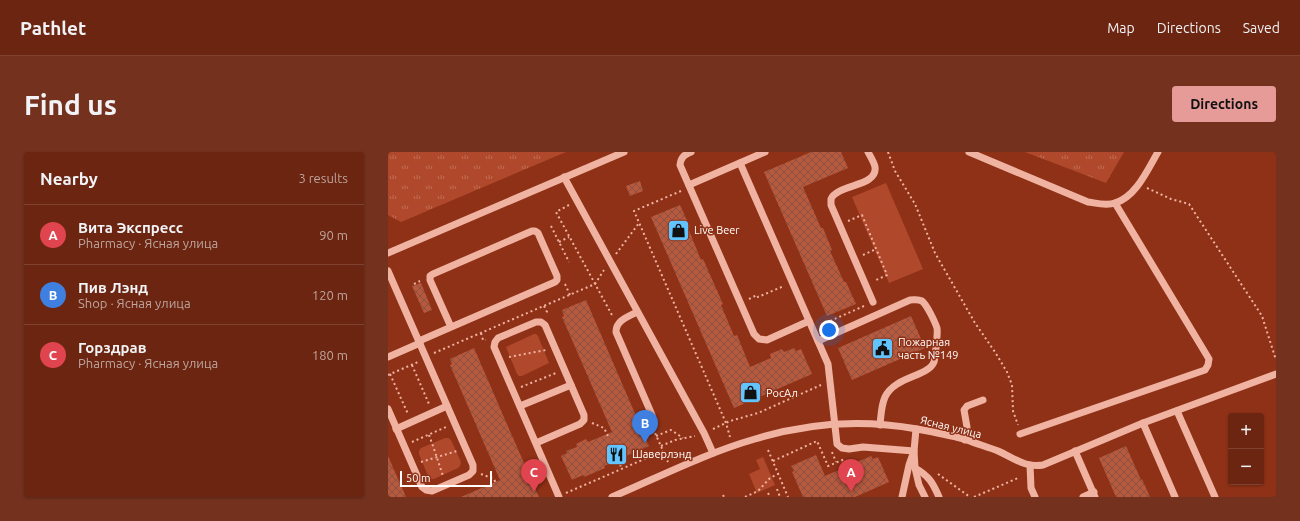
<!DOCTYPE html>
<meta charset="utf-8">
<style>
body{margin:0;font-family:Ubuntu,sans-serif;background:#73311e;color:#f1f3f6}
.controls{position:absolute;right:12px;bottom:12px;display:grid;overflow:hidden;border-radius:4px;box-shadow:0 1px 3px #0004}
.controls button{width:36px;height:36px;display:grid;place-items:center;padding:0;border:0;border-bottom:1px solid #7e4230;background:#6b2510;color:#f1f3f6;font:20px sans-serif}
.scale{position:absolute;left:12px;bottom:10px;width:92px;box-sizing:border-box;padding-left:4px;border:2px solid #fff;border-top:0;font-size:11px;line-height:14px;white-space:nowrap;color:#fff;-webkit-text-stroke:3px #8f3116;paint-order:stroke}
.you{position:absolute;left:441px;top:178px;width:14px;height:14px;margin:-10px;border:3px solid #fff;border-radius:50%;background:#1a73e8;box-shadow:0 0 0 6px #1a73e833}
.badge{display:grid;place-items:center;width:26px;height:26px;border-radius:50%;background:#e69b98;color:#fff;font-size:13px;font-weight:700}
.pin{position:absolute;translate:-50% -33px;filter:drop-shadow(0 1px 2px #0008)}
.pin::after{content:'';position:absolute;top:21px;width:14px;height:12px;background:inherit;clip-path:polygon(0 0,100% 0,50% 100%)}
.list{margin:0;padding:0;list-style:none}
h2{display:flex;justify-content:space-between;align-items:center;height:52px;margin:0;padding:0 16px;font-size:17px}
h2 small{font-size:13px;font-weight:400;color:#bea59f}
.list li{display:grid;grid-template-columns:26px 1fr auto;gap:12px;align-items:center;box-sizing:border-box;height:60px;padding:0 16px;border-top:1px solid #7e4230}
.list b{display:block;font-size:15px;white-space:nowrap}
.list p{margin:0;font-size:13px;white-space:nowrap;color:#bea59f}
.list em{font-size:13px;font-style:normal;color:#bea59f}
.map{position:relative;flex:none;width:888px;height:345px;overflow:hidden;border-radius:4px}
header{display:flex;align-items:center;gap:24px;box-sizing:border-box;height:56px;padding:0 20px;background:#6b2510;border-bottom:1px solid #7e4230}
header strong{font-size:19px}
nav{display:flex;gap:22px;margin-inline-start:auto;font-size:14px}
.intro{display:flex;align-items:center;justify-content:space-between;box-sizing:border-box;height:96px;padding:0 24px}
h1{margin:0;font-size:28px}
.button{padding:10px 18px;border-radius:4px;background:#e69b98;color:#111;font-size:14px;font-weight:700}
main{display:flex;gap:24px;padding:0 24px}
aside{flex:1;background:#6b2510;border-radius:4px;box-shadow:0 1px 3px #0004}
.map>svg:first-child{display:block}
</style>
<header>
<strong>Pathlet</strong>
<nav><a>Map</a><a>Directions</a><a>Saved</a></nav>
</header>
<div class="intro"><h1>Find us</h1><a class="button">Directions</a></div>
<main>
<aside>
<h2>Nearby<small>3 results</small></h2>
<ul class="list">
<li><span class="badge" style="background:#e0444e">A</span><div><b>Вита Экспресс</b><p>Pharmacy · Ясная улица</p></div><em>90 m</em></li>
<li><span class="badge" style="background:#3f7fe0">B</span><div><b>Пив Лэнд</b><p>Shop · Ясная улица</p></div><em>120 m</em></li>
<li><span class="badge" style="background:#e0444e">C</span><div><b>Горздрав</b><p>Pharmacy · Ясная улица</p></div><em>180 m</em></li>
</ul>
</aside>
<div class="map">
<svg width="888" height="345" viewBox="0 0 888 345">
<defs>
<pattern id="grass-tufts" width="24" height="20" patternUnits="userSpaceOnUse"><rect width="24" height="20" fill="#b0482c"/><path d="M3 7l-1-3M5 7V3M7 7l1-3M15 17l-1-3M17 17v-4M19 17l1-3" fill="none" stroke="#c06d56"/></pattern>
<pattern id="building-cross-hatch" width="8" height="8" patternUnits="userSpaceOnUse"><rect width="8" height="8" fill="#b8593e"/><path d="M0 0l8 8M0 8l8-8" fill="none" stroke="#875344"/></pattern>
</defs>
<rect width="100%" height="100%" fill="#8f3116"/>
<g fill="url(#grass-tufts)">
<path d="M 0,0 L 178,0 L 13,70 L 0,63 Z"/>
<path d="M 637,0 L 736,0 L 718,31 Z"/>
</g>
<g fill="#b0482c">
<path d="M 498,31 L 535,117 L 501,131 L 464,45 Z"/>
<path d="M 146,182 L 148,182 L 150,184 L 161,211 L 134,224 L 131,224 L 129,222 L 118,195 Z"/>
<path d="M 57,286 L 60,286 L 63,288 L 73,310 L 72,314 L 70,316 L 46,327 L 43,327 L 40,324 L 31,302 L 31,299 L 33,296 Z"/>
<path d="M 375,305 L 387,333 L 369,341 L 361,322 L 372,317 L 368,308 Z"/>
</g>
<g fill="url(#building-cross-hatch)">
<path d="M 423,0 L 453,0 L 460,16 L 415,35 L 433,76 L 435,76 L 444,98 L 442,99 L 456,130 L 458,130 L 468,152 L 439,164 L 376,20 Z"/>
<path d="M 252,29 L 255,39 L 242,44 L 238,34 Z"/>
<path d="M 292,53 L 302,75 L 300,76 L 313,108 L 315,107 L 335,152 L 333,153 L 346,184 L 349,183 L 362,215 L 383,206 L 382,202 L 394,197 L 396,200 L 406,196 L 408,199 L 413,197 L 424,222 L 346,256 L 263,65 Z"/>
<path d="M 33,131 L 44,158 L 36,161 L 24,134 Z"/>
<path d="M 198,148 L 261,294 L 216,314 L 217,316 L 196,325 L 195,323 L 184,328 L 173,304 L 179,301 L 178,299 L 189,295 L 188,292 L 198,287 L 200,290 L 224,280 L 174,165 L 176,164 L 174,158 Z"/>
<path d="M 523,164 L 537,196 L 464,228 L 450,196 Z"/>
<path d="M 86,196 L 118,270 L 151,345 L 73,345 L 112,328 L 62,213 L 64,212 L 62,207 Z"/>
<path d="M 738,294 L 753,328 L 754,327 L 762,345 L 728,345 L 711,306 Z"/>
<path d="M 428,303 L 437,324 L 483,304 L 485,307 L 490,305 L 501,330 L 467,345 L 415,345 L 404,320 L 406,319 L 403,314 Z"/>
<path d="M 0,304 L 18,345 L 0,345 Z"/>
</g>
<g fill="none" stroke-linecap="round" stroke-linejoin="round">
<g stroke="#f0b3a2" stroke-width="2" stroke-dasharray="2 3" stroke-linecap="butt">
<path d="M 500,0 L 507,19 L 527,52 L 547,101 L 587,171 L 607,200 L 619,220 L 624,233 L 625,259 L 630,273"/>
<path d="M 759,36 L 783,47 L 801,52 L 874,164 L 888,208"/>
<path d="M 293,39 L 246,59 L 338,271 L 342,285"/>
<path d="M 181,53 L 168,60 L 225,165"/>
<path d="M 460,69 L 474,63 L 499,123 L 486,129"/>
<path d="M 163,74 L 181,110"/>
<path d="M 171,90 L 181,85"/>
<path d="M 228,102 L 251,71"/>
<path d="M 475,103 L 488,97"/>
<path d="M 26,132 L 32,129"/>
<path d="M 177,132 L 182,143"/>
<path d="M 361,147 L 369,143 L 370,145 L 396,134"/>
<path d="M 156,154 L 159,160 L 158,162"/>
<path d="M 433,173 L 476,154"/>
<path d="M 93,181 L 95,188 L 98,188"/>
<path d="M 46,201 L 207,132 L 216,118"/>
<path d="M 121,205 L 158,198"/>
<path d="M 24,213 L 41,252"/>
<path d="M 2,222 L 20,262"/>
<path d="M 0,223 L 30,210"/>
<path d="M 133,235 L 168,221"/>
<path d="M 204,271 L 216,276 L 220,284"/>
<path d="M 263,272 L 280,310"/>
<path d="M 325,277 L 342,269 L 370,261 L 433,233"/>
<path d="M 41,283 L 45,294 L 55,324"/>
<path d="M 268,284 L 283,278 L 295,286"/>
<path d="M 24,290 L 58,275"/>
<path d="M 273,294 L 287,288 L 307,284"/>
<path d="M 380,298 L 400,345"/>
<path d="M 444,300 L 448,310"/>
<path d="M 230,308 L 234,317"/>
<path d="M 385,309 L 429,289 L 440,314 L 457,307"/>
<path d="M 33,310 L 69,299"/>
<path d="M 93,322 L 106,327 L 108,332"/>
<path d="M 550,322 L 582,345"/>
<path d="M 389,337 L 392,345"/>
<path d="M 178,341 L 275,299"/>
<path d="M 380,341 L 382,345"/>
<path d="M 335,343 L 336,345"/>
<path d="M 357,345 L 370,339 L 382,326 L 390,322"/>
<path d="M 586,345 L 630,326"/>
</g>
<g stroke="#f0b3a2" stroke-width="7">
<path d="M 303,0 C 296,3 293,5 292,13 L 366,182 L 371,187 L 379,188 L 421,169"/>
<path d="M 480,0 C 482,4 486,10 487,15 C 490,35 449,32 443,47 C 443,47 443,53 443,53 L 485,150"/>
<path d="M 581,0 L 700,50 C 708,51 718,54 727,51 C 748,45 760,17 770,0"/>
<path d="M 352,11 L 440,212 L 449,292 L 454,296 L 461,297 L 475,295 L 526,299 L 521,313 L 514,345"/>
<path d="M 176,25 L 316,281 L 325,301"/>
<path d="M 301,33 L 377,0"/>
<path d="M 0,101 L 236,0"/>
<path d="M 0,119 L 85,313 L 85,319 L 81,323 L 44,339 L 38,338 L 34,335 L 0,257"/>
<path d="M 249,160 C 240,165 228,168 228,180 L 264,263"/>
<path d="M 31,189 L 167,130 L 169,128 L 169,124 L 150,81 L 147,79 L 144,79 L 45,122 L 42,124 L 42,128 L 63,175"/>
<path d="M 430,189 L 522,148 C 527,148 530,147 534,149 C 539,153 547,170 549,176 C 550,180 547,207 546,210 C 540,225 507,224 497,245 C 493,254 493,264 492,273"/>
<path d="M 0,205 L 32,191"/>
<path d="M 132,254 L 183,233"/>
<path d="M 789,259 L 827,345"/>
<path d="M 755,271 L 787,345"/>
<path d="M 8,277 L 59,254"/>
<path d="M 528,277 L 526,299 L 527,316 C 541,324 545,331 551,345"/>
<path d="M 632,282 L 817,218 L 820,213 L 821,207 L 727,51"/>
<path d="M 577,288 L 579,275 L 576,258 L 579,254 L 595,248"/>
<path d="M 148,291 L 192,272 L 196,268 L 196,263 L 157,173 L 153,170 L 148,170 L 110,186 L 107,190 L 106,195 L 171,345"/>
<path d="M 687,299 L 707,345"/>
<path d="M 642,313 L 643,336 L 647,345"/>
<path d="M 527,316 L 531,333 L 537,345"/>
<path d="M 224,345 C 271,325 318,301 367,287 C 419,271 475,267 529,277 C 545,280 563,283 579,288 C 589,292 600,295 610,299 C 626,306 637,316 655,313 L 755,271 L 888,222"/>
<path d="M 695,345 L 706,340"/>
</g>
</g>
<defs>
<symbol id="shop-square" viewBox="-11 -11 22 22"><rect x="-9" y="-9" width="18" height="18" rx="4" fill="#61c4ff" stroke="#8f3116"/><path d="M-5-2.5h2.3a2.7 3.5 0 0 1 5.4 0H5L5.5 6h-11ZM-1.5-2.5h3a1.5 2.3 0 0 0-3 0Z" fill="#111"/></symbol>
<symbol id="civic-square" viewBox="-11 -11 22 22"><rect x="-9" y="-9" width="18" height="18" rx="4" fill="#61c4ff" stroke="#8f3116"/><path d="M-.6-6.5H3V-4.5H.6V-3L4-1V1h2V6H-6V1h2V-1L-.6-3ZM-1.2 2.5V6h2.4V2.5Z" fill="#111"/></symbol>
<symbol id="restaurant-square" viewBox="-11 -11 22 22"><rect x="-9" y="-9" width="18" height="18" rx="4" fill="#61c4ff" stroke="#8f3116"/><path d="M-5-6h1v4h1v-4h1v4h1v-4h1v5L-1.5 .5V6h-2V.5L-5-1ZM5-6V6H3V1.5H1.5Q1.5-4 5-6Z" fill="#111"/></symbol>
</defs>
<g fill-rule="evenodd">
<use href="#shop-square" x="278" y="66" width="25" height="25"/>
<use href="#civic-square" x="482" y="184" width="25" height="25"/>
<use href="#shop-square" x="350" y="228" width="25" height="25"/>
<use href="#restaurant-square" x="216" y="290" width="25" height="25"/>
</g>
<g text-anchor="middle" stroke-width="3" stroke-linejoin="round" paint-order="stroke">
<g font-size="11" fill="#fff" stroke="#8f3116" text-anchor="start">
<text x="306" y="82">Live Beer</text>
<text x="510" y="194">Пожарная<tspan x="510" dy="13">чаcть №149</tspan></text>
<text x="378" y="245">РосАл</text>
<text x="244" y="306">Шаверлэнд</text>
</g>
<g font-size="11" fill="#fff" stroke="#8f3116">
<text transform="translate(563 275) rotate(14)" y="4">Ясная улица</text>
</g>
</g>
</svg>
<div class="controls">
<button>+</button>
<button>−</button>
</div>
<div class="scale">50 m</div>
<div class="you"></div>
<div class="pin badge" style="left:463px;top:340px;background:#e0444e">A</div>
<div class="pin badge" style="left:257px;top:291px;background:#3f7fe0">B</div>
<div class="pin badge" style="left:146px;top:340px;background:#e0444e">C</div>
</div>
</main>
